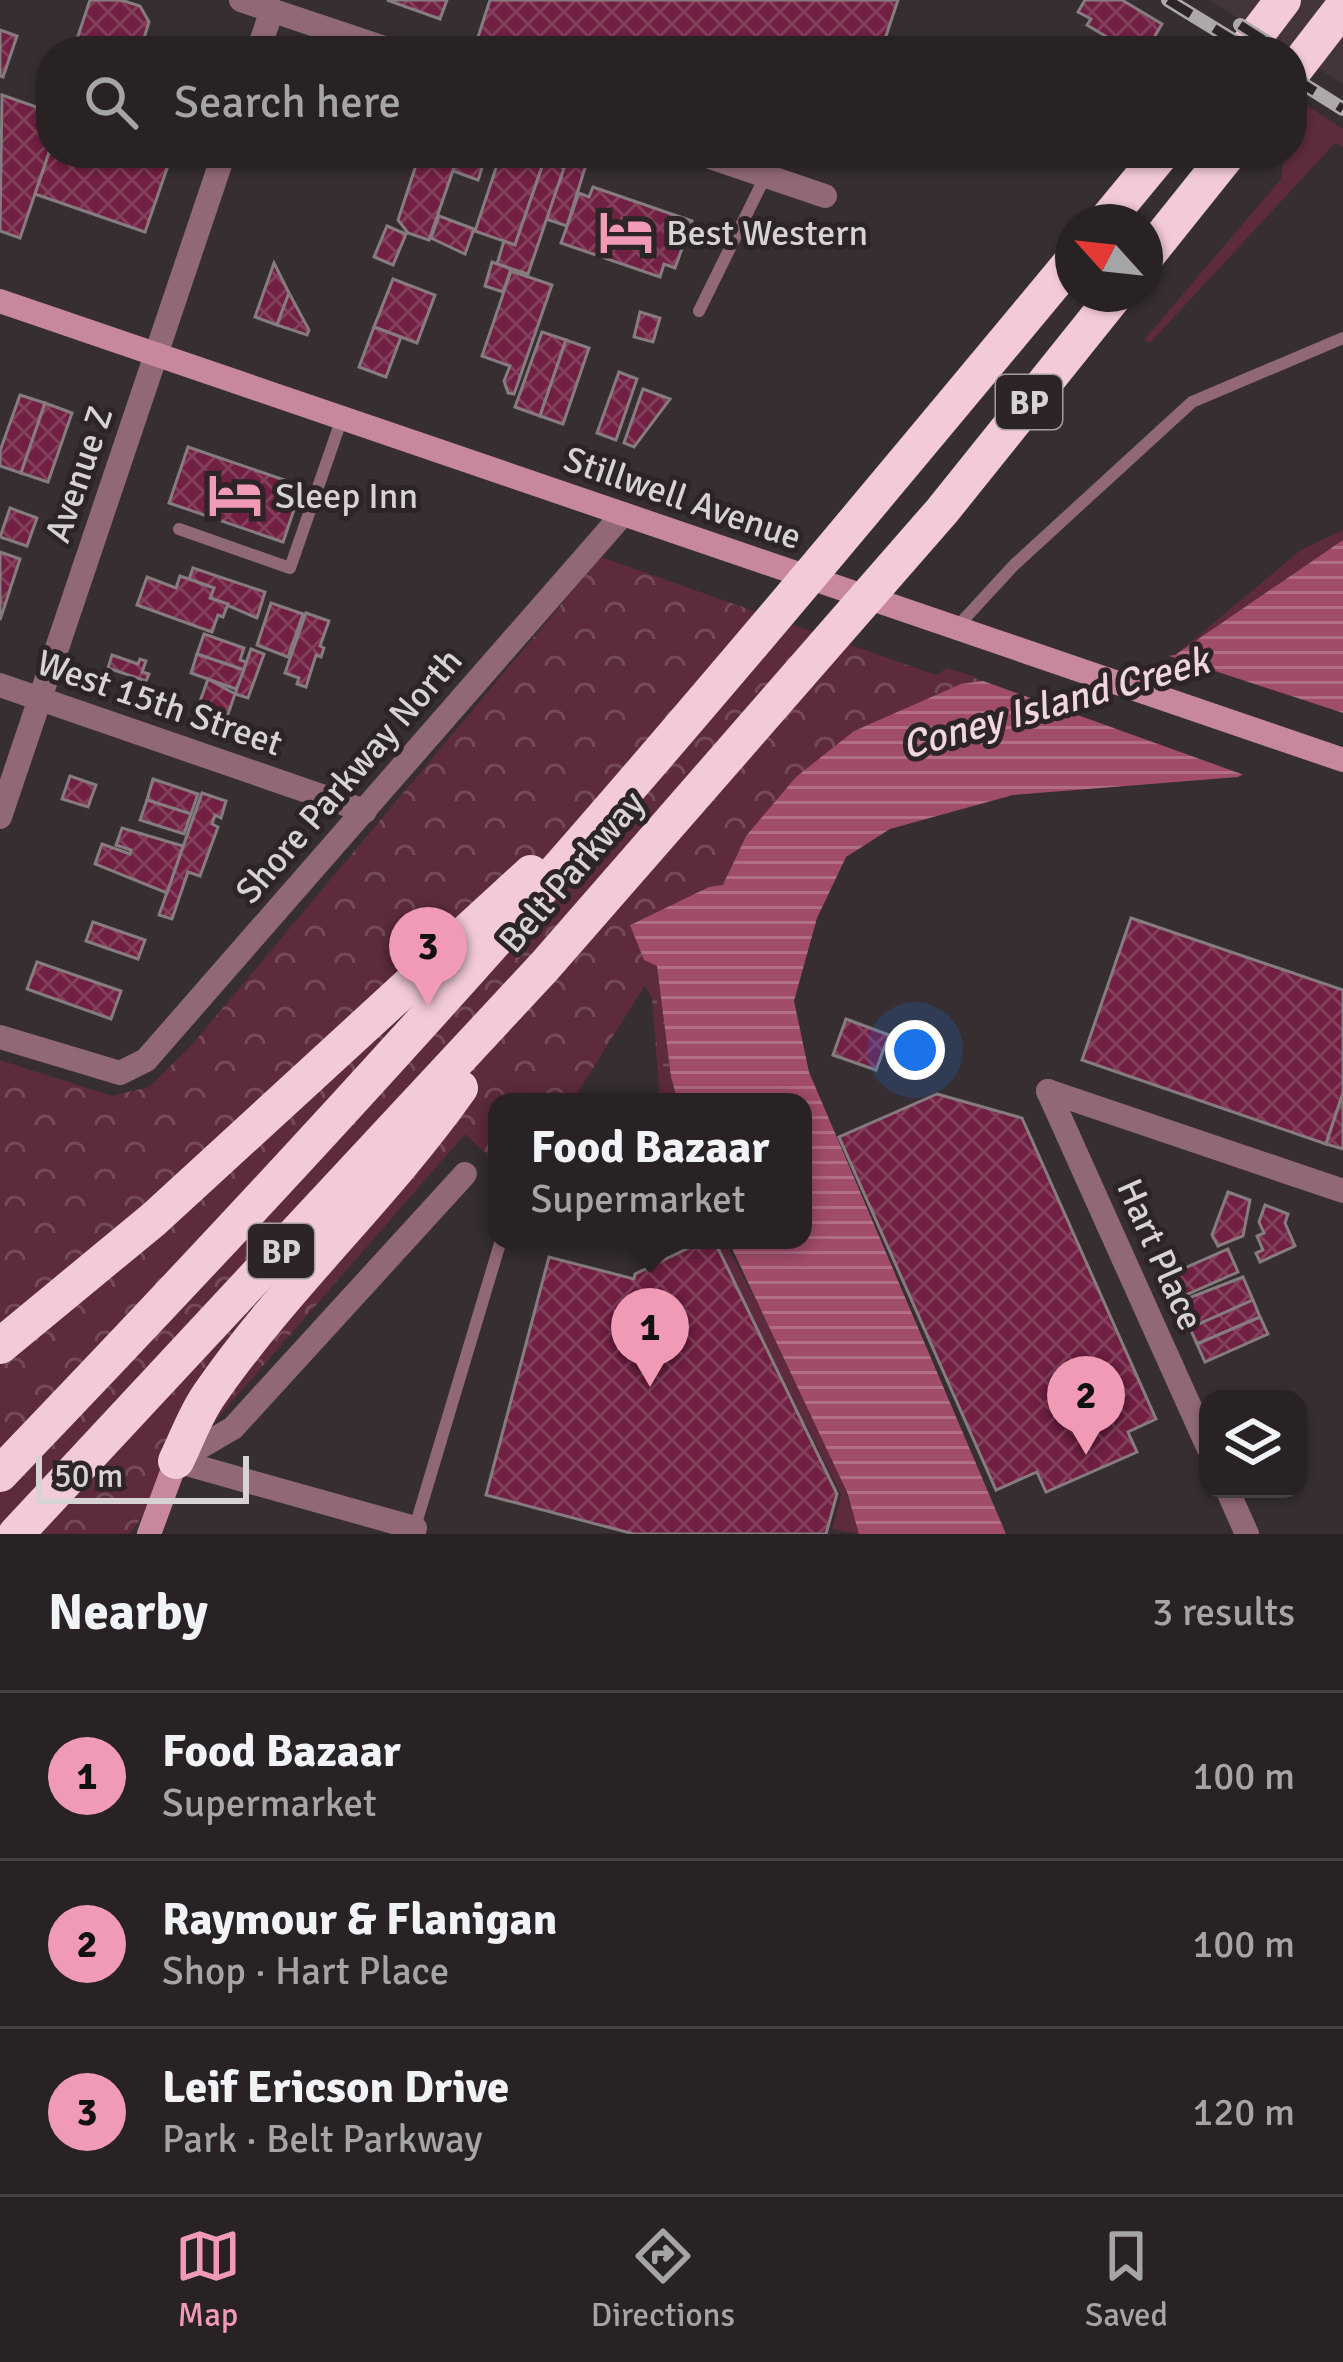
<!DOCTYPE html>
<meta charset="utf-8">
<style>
body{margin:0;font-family:Signika,sans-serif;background:#342f31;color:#f1f3f6}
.controls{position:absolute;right:36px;bottom:36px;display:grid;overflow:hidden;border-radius:24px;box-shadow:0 3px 9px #0004}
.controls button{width:108px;height:108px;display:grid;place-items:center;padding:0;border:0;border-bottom:3px solid #443f41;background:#282224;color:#f1f3f6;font:60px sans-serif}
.compass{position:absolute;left:1055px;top:204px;width:108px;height:108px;border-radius:50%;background:#282224;box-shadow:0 3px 9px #0004;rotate:297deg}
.scale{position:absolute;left:36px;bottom:30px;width:213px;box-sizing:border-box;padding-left:12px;border:6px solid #d7d2d3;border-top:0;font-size:33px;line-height:42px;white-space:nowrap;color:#d7d2d3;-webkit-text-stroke:9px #2c2426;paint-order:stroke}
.you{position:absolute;left:915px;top:1050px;width:42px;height:42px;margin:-30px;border:9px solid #fff;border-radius:50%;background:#1a73e8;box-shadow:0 0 0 18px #1a73e833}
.badge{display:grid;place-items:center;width:78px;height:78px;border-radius:50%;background:#f09ab6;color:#111;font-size:39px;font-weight:700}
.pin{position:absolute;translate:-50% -99px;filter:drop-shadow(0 3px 6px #0008)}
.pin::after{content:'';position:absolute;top:63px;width:42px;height:36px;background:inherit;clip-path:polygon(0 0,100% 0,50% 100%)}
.popup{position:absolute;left:488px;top:1093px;width:324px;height:156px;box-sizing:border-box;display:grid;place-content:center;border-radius:24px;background:#282224;filter:drop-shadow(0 3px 9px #0005);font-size:39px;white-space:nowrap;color:#a5a4a6}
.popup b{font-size:45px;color:#f1f3f6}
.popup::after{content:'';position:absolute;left:50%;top:100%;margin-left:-24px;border:24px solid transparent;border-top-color:#282224}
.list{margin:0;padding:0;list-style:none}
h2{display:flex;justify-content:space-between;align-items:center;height:156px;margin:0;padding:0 48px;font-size:51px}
h2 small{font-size:39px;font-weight:400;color:#a5a4a6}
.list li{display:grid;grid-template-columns:78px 1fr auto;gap:36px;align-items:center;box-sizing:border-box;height:168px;padding:0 48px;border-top:3px solid #443f41}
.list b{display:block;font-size:45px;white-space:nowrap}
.list p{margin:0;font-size:39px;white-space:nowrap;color:#a5a4a6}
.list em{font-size:39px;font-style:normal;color:#a5a4a6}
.icon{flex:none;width:66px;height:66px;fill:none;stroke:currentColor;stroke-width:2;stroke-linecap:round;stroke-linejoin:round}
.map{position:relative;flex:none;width:1343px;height:1534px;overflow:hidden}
.search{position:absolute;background:#282224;box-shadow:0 3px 9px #0004;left:36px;right:36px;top:36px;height:132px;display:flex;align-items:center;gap:30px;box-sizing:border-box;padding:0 42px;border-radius:48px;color:#a5a4a6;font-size:45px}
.sheet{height:660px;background:#282224}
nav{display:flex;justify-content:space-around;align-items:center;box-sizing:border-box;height:168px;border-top:3px solid #443f41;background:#282224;font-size:33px;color:#a5a4a6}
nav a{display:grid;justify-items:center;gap:6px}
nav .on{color:#f09ab6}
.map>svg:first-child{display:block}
</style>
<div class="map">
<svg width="1343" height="1534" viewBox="0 0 1343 1534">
<defs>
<pattern id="wetland-marsh" width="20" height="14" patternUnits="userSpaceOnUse" patternTransform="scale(3)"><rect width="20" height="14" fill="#5d2b3d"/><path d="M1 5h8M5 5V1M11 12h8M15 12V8" fill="none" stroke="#744958"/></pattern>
<pattern id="park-crowns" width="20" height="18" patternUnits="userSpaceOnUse" patternTransform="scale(3)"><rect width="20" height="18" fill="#5d2b3d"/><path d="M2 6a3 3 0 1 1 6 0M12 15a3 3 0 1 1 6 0" fill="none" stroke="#744958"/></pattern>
<pattern id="water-rules" width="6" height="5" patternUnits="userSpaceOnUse" patternTransform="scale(3)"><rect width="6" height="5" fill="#a24c6c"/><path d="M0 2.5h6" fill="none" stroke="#b26d87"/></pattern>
<pattern id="building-cross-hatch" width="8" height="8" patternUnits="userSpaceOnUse" patternTransform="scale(3)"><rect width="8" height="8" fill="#711f42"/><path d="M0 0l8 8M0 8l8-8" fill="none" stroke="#843f5c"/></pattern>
</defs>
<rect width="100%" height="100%" fill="#362e30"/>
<path fill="#44353a" d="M 1209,0 L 1343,0 L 1343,84 L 1292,52 Z"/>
<g fill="#5d2b3d">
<path d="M 1292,96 L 1343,129 L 1343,147 L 1335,143 L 1150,343 L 1144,340 L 1281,179 L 1284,153 L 1292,153 Z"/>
<path d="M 714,1240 L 724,1240 C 773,1335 831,1431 859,1534 L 832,1529 L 841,1495 Z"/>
</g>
<g fill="url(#wetland-marsh)">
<path d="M 1343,530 L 1343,540 L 1175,655 L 1301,550 Z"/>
<path d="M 947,668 L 990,681 L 657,966 L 671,1077 L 678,1102 L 660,1102 L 652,998 L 632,963 L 907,695 Z"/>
</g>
<path fill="url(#park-crowns)" d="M 601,557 L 961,684 L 854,731 L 746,836 L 723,885 L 709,887 L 631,924 L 657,966 L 576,1095 L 570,1102 L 497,1102 L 497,1164 L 465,1134 L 222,1413 L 129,1534 L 0,1534 L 0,1060 L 112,1096 L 149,1087 L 191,1046 Z"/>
<path fill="url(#water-rules)" d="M 1343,540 L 1343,723 L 1238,777 L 1013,795 L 890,829 L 846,857 L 817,918 L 794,1001 L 809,1072 L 1006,1534 L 859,1534 L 847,1492 L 728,1240 L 803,1240 L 803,1102 L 678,1102 L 671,1077 L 657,966 L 644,960 L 630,925 L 709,887 L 723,885 L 746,836 L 796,777 L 854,731 L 961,684 L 1175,655 Z"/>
<path fill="#362e30" d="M 1157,652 L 1343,713 L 1343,729 L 1247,776 L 972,677 Z"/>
<g fill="url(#building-cross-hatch)" stroke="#867c7f" stroke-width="3">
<path d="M 90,0 L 121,0 L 140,6 L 149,22 L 140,51 L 73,51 Z"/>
<path d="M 387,0 L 447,0 L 440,19 Z"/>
<path d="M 490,0 L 898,0 L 881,51 L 519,51 L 478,37 Z"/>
<path d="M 1085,0 L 1122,0 L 1162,24 L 1146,51 L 1130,43 L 1127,49 L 1087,25 L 1091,19 L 1078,12 Z"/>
<path d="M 0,30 L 17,36 L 3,77 L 0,76 Z"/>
<path d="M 2,95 L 51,112 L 51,147 L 20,238 L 0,231 Z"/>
<path d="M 51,147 L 51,153 L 172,154 L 145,232 L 35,194 Z"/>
<path d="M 420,153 L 459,153 L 429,240 L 408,233 L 398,220 Z"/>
<path d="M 459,153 L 487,153 L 478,180 L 453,171 Z"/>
<path d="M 501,153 L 530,153 L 545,158 L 515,245 L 475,231 Z"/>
<path d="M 569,153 L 588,158 L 567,226 L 546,219 Z"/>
<path d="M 544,161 L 564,168 L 528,274 L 497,264 L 504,241 L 515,245 Z"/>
<path d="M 593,187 L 692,221 L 675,268 L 664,264 L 660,277 L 561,243 L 579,193 L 589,197 Z"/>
<path d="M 439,216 L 474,229 L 465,254 L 431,238 Z"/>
<path d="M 387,226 L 406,234 L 393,265 L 374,257 Z"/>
<path d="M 492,262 L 511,269 L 503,292 L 485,286 Z"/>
<path d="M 274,263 L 289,293 L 277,325 L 255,317 Z"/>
<path d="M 511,271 L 552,285 L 514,394 L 508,393 L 504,381 L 510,366 L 482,356 Z"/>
<path d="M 393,279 L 435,295 L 417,343 L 374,327 Z"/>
<path d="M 289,293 L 309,330 L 307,335 L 277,325 Z"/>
<path d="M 640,312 L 660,318 L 653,342 L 634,337 Z"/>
<path d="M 374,327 L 401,337 L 386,377 L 359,367 Z"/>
<path d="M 542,332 L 566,340 L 540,416 L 515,407 Z"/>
<path d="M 566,340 L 589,348 L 563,424 L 540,416 Z"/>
<path d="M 619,372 L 637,379 L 616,440 L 597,433 Z"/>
<path d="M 643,389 L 670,399 L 634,447 L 624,443 Z"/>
<path d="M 20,395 L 45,403 L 21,473 L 0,466 L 0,451 Z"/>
<path d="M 45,403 L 72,413 L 48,482 L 21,473 Z"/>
<path d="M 188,447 L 302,486 L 283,542 L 169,503 Z"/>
<path d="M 10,508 L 37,518 L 27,546 L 0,537 Z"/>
<path d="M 0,552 L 20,559 L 0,620 Z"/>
<path d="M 193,568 L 265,592 L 257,618 L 210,598 L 214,588 L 189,579 Z"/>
<path d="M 180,576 L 214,588 L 210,598 L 228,604 L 223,617 L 218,615 L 212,632 L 137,605 L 147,577 L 176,588 Z"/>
<path d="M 271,603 L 303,614 L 288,657 L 257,645 Z"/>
<path d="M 306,613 L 329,621 L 320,646 L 324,648 L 321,657 L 316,655 L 306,687 L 297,684 L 299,678 L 285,673 Z"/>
<path d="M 204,634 L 244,648 L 240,660 L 246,662 L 244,670 L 197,654 Z"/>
<path d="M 251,649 L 264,654 L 248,698 L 235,694 Z"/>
<path d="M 197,654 L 244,670 L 236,689 L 191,673 Z"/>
<path d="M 112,655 L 138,664 L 140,659 L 146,661 L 142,672 L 149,674 L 146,681 L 108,668 Z"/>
<path d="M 208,679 L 235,694 L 227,717 L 198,707 Z"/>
<path d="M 70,776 L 96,785 L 88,807 L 62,799 Z"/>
<path d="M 153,779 L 198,794 L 191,814 L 147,800 Z"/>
<path d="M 202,793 L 226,801 L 221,818 L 215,815 L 212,824 L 218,827 L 200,876 L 188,872 L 172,919 L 159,915 Z"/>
<path d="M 147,800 L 191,814 L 184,834 L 140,820 Z"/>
<path d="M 122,828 L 183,846 L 167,893 L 95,864 L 102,844 L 130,854 L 131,850 L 116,845 Z"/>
<path d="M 1131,918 L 1343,990 L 1343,1093 L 1326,1144 L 1082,1060 Z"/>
<path d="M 93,922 L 145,940 L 138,959 L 86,941 Z"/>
<path d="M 37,962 L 121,991 L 111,1019 L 27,989 Z"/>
<path d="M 846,1019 L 889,1035 L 876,1070 L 833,1055 Z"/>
<path d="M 1343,1093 L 1343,1149 L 1326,1144 Z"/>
<path d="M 937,1094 L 1022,1118 L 1156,1419 L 1128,1432 L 1137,1452 L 1046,1492 L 1037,1472 L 996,1490 L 839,1137 Z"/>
<path d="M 1228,1192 L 1250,1200 L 1243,1236 L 1218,1246 L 1212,1235 Z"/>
<path d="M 1265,1205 L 1288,1214 L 1285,1223 L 1295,1246 L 1260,1262 L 1256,1253 L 1263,1250 L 1257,1236 L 1264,1233 L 1259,1222 Z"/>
<path d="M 705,1240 L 714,1240 L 837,1494 L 826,1534 L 634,1534 L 486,1495 L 549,1257 L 634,1279 L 635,1274 Z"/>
<path d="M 1228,1249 L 1238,1272 L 1181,1297 L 1171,1274 Z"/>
<path d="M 1243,1277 L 1253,1300 L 1190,1328 L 1178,1302 Z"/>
<path d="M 1253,1300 L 1260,1317 L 1197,1344 L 1190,1328 Z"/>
<path d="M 1260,1317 L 1268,1334 L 1205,1362 L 1197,1344 Z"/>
</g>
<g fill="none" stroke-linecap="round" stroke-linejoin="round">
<g stroke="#916976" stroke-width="12">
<path d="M 699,311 L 765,177"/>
<path d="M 179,529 L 290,568 L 342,418"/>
<path d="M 955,629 L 1014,565 L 1192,402 L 1343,338"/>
<path d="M 415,1527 L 501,1240"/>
</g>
<g stroke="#916976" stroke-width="24">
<path d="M 241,0 L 393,51"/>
<path d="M 258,51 L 272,10"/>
<path d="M 698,153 L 825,196"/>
<path d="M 0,685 L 365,811"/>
<path d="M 0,817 L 224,153"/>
<path d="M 0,1037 L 120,1073 L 146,1060 L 623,514"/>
<path d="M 1048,1091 L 1208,1447"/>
<path d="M 1048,1091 L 1343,1191"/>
<path d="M 178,1460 L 233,1428 L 465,1174"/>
<path d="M 176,1461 L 415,1528 L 413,1534"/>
<path d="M 1227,1489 L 1247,1534"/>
</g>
<g stroke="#c7889d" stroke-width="24">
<path d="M 0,301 L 1343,760"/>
<path d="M 149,1534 L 176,1461"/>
</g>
<g stroke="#f3cbd7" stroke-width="36">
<path d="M 1244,51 L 1283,0"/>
<path d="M 1292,73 L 1343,7"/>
<path d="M 1105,222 L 1162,153"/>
<path d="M 1145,258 L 1229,153"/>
<path d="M 0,1346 L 154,1219 L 531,873"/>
<path d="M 176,1461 C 187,1439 195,1415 209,1395 C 284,1286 384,1196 460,1088"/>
<path d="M 0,1474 C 167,1300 332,1124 493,943 C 691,720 882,490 1073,260"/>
<path d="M 16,1534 L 544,967 L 942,511 L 1116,294"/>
</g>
<defs>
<g id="rail">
<path d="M 1168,0 L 1251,51"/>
<path d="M 1240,25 L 1281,51"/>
<path d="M 1292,77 L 1343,109"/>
</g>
</defs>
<use href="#rail" stroke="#ada8a9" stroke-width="14"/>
<use href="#rail" stroke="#2c2426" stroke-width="9" stroke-dasharray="27" stroke-linecap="butt"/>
</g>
<defs>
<symbol id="hotel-bare" viewBox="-9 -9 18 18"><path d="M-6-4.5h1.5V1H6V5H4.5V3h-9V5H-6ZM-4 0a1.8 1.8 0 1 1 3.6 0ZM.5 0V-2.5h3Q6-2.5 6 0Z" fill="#f09ab6" stroke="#2c2426" stroke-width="2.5" paint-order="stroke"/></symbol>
</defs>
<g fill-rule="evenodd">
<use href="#hotel-bare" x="588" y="194" width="76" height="76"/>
<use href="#hotel-bare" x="197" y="457" width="76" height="76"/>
</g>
<g text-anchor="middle" stroke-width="10" stroke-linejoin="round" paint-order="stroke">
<g fill="#2c2426" stroke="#a49e9f" stroke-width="3">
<rect x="996" y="375" width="66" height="54" rx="9"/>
<rect x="248" y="1224" width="66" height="54" rx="9"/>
</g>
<g font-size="33" font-weight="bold" fill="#d7d2d3">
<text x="1029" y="414">BP</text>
<text x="281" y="1263">BP</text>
</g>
<g font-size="36" fill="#d7d2d3" stroke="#2c2426" text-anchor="start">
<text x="666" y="245">Best Western</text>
<text x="275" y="508">Sleep Inn</text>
</g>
<g font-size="36" fill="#d7d2d3" stroke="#2c2426">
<text transform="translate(78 474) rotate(-71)" y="13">Avenue Z</text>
<text transform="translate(683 497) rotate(19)" y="13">Stillwell Avenue</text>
<text transform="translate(160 702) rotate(19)" y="13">West 15th Street</text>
<text transform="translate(348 775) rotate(-49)" y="13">Shore Parkway North</text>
<text transform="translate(571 871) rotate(-49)" y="13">Belt Parkway</text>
<text transform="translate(1161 1254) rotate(66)" y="13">Hart Place</text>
</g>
<g font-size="39" font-style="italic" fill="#f0d6dd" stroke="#2c2426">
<text transform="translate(1055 702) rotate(-16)" y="14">Coney Island Creek</text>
</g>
</g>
</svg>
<div class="controls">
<button><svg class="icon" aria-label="layers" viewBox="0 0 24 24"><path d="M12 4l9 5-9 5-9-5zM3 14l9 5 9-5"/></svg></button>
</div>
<svg class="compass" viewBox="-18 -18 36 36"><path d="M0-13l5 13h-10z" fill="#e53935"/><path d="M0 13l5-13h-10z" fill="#a5a4a6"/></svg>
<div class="scale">50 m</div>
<div class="you"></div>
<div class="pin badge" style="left:650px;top:1387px">1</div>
<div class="popup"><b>Food Bazaar</b>Supermarket</div>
<div class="pin badge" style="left:1086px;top:1455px">2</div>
<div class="pin badge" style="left:428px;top:1006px">3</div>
<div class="search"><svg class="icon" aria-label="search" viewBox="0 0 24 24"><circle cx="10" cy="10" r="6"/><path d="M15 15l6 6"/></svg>Search here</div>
</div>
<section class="sheet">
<h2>Nearby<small>3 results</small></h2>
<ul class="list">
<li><span class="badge">1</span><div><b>Food Bazaar</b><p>Supermarket</p></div><em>100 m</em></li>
<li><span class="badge">2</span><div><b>Raymour &amp; Flanigan</b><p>Shop · Hart Place</p></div><em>100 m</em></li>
<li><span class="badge">3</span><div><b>Leif Ericson Drive</b><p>Park · Belt Parkway</p></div><em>120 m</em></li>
</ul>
</section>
<nav>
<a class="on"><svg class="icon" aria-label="map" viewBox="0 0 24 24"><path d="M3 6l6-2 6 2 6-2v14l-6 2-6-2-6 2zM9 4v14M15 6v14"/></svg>Map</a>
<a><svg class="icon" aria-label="directions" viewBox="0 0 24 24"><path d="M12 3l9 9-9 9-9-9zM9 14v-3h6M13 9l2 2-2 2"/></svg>Directions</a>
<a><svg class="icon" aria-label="saved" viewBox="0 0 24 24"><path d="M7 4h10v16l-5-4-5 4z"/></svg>Saved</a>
</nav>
